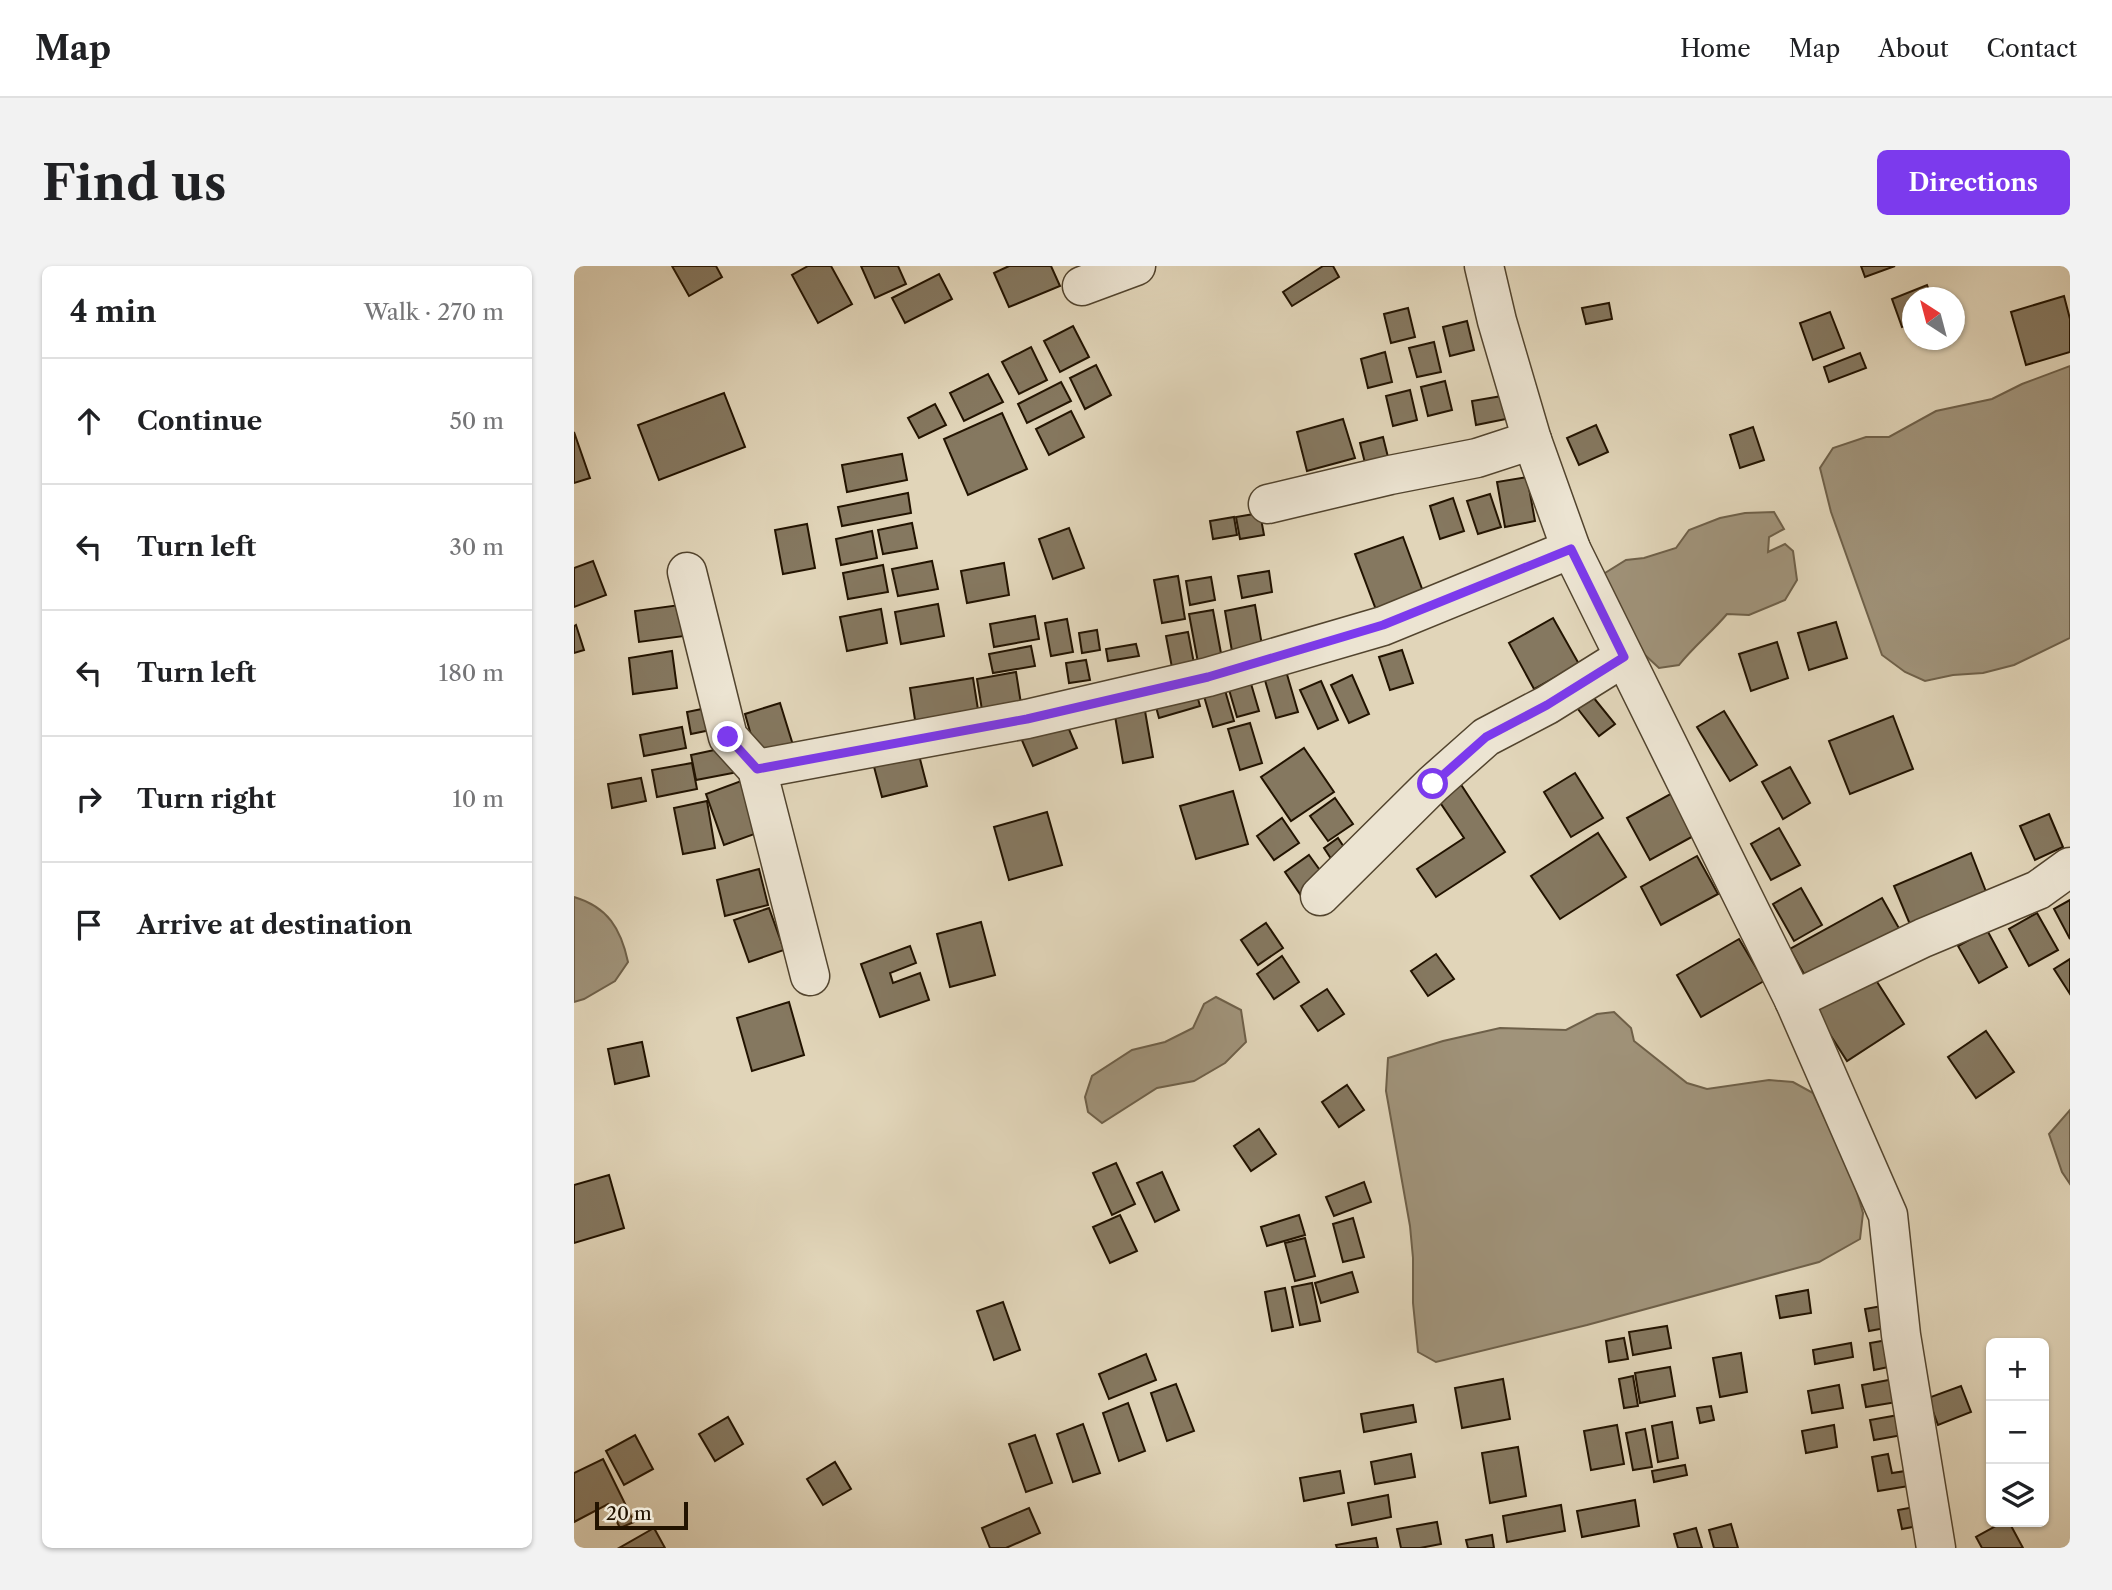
<!DOCTYPE html>
<meta charset="utf-8">
<style>
body{margin:0;font-family:"Libre Caslon Text",serif;background:#f2f2f2;color:#202124}
.controls{position:absolute;right:21px;bottom:21px;display:grid;overflow:hidden;border-radius:10px;box-shadow:0 2px 5px #0004}
.controls button{width:63px;height:63px;display:grid;place-items:center;padding:0;border:0;border-bottom:2px solid #e0e0e0;background:#fff;color:#202124;font:35px sans-serif}
.compass{position:absolute;left:1328px;top:21px;width:63px;height:63px;border-radius:50%;background:#fff;box-shadow:0 2px 5px #0004;rotate:324deg}
.scale{position:absolute;left:21px;bottom:18px;width:93px;box-sizing:border-box;padding-left:7px;border:4px solid #221300;border-top:0;font-size:19px;line-height:24px;white-space:nowrap;color:#221300;-webkit-text-stroke:5px #ece4d2;paint-order:stroke}
.stop{position:absolute;width:21px;height:21px;margin:-16px;border:5px solid #7c3aed;border-radius:50%;background:#fff}
.stop.end{background:#7c3aed;border-color:#fff;box-shadow:0 2px 7px #0008}
.list{margin:0;padding:0;list-style:none}
h2{display:flex;justify-content:space-between;align-items:center;height:91px;margin:0;padding:0 28px;font-size:30px}
h2 small{font-size:23px;font-weight:400;color:#757577}
.list li{display:grid;grid-template-columns:46px 1fr auto;gap:21px;align-items:center;box-sizing:border-box;height:126px;padding:0 28px;border-top:2px solid #e0e0e0}
.list b{display:block;font-size:26px;white-space:nowrap}
.list em{font-size:23px;font-style:normal;color:#757577}
.icon{flex:none;width:38px;height:38px;fill:none;stroke:currentColor;stroke-width:2;stroke-linecap:round;stroke-linejoin:round}
.map{position:relative;flex:none;width:1496px;height:1282px;overflow:hidden;border-radius:10px}
header{display:flex;align-items:center;gap:42px;box-sizing:border-box;height:98px;padding:0 35px;background:#fff;border-bottom:2px solid #e0e0e0}
header strong{font-size:33px}
nav{display:flex;gap:38px;margin-inline-start:auto;font-size:24px}
.intro{display:flex;align-items:center;justify-content:space-between;box-sizing:border-box;height:168px;padding:0 42px}
h1{margin:0;font-size:49px}
.button{padding:18px 32px;border-radius:10px;background:#7c3aed;color:#fff;font-size:24px;font-weight:700}
main{display:flex;gap:42px;padding:0 42px}
aside{flex:1;background:#fff;border-radius:10px;box-shadow:0 2px 5px #0004}
.map>svg:first-child{display:block}
</style>
<header>
<strong>Map</strong>
<nav><a>Home</a><a>Map</a><a>About</a><a>Contact</a></nav>
</header>
<div class="intro"><h1>Find us</h1><a class="button">Directions</a></div>
<main>
<aside>
<h2>4 min<small>Walk · 270 m</small></h2>
<ul class="list">
<li><svg class="icon" aria-label="ahead" viewBox="0 0 24 24"><path d="M12 20V5M6 11l6-6 6 6"/></svg><div><b>Continue</b></div><em>50 m</em></li>
<li><svg class="icon" aria-label="left" viewBox="0 0 24 24"><path d="M17 20v-9H6M10 6l-5 5 5 5"/></svg><div><b>Turn left</b></div><em>30 m</em></li>
<li><svg class="icon" aria-label="left" viewBox="0 0 24 24"><path d="M17 20v-9H6M10 6l-5 5 5 5"/></svg><div><b>Turn left</b></div><em>180 m</em></li>
<li><svg class="icon" aria-label="right" viewBox="0 0 24 24"><path d="M7 20v-9h11M14 6l5 5-5 5"/></svg><div><b>Turn right</b></div><em>10 m</em></li>
<li><svg class="icon" aria-label="arrive" viewBox="0 0 24 24"><path d="M6 21V4h12l-3 4 3 4H6"/></svg><div><b>Arrive at destination</b></div></li>
</ul>
</aside>
<div class="map">
<svg width="1496" height="1282" viewBox="0 0 1496 1282">
<rect width="100%" height="100%" fill="#e1d5b9"/>
<filter id="stains"><feTurbulence type="fractalNoise" baseFrequency=".00286" numOctaves="4"/><feColorMatrix values="0 0 0 0 .2 0 0 0 0 .09 0 0 0 0 .02 0 0 0 .5 -.17"/></filter>
<radialGradient id="worn" r=".72"><stop offset=".6" stop-color="#630" stop-opacity="0"/><stop offset="1" stop-color="#630" stop-opacity=".3"/></radialGradient>
<g fill="#a0937a" stroke="#6e6049" stroke-width="2">
<path d="M 1496,100 L 1496,372 L 1440,399 L 1409,407 L 1379,409 L 1351,415 L 1331,406 L 1308,389 L 1257,246 L 1246,202 L 1259,182 L 1292,171 L 1315,171 L 1362,145 L 1418,133 L 1448,118 Z"/>
<path d="M 1200,246 L 1210,263 L 1195,271 L 1194,286 L 1211,278 L 1219,285 L 1223,314 L 1211,334 L 1175,349 L 1153,348 C 1138,366 1120,380 1105,399 L 1085,402 L 1070,388 L 1031,325 L 1031,307 L 1052,294 L 1070,292 L 1102,282 L 1115,264 L 1146,252 L 1171,247 Z"/>
<path d="M 0,631 C 34,641 47,663 54,696 L 41,715 L 10,733 L 0,736 Z"/>
<path d="M 642,731 L 667,744 L 672,776 L 651,797 L 620,815 L 583,822 L 528,857 L 514,846 L 511,831 L 518,810 L 558,784 L 591,776 L 619,762 L 630,738 Z"/>
<path d="M 1040,746 L 1057,762 L 1060,775 L 1113,817 L 1133,823 L 1195,814 L 1219,816 L 1239,827 L 1279,913 L 1289,947 L 1286,973 L 1245,996 L 1013,1059 L 862,1096 L 844,1086 L 839,1037 L 839,992 L 836,960 L 812,825 L 814,792 L 869,775 L 926,762 L 992,764 L 1023,748 Z"/>
<path d="M 1496,844 L 1496,918 L 1488,906 L 1475,868 Z"/>
</g>
<g fill="#857860" stroke="#221300" stroke-width="2">
<path d="M 98,0 L 142,0 L 148,11 L 115,30 Z"/>
<path d="M 234,0 L 257,0 L 278,38 L 244,57 L 218,9 Z"/>
<path d="M 287,0 L 324,0 L 332,18 L 301,32 Z"/>
<path d="M 435,0 L 477,0 L 486,20 L 435,41 L 420,7 Z"/>
<path d="M 749,0 L 759,0 L 765,11 L 718,40 L 709,26 Z"/>
<path d="M 1287,0 L 1321,0 L 1291,11 Z"/>
<path d="M 365,8 L 378,33 L 331,57 L 318,32 Z"/>
<path d="M 1353,19 L 1358,32 L 1338,32 L 1338,57 L 1328,61 L 1318,33 Z"/>
<path d="M 1490,30 L 1496,53 L 1496,86 L 1452,99 L 1437,46 Z"/>
<path d="M 1035,37 L 1038,53 L 1012,58 L 1008,42 Z"/>
<path d="M 834,42 L 841,71 L 817,77 L 810,48 Z"/>
<path d="M 1256,46 L 1270,82 L 1239,94 L 1226,57 Z"/>
<path d="M 893,55 L 900,84 L 876,90 L 869,61 Z"/>
<path d="M 499,60 L 515,91 L 486,106 L 470,75 Z"/>
<path d="M 860,76 L 867,106 L 843,111 L 835,82 Z"/>
<path d="M 457,81 L 473,114 L 445,128 L 428,96 Z"/>
<path d="M 811,86 L 818,116 L 794,122 L 787,93 Z"/>
<path d="M 1286,87 L 1292,102 L 1255,116 L 1250,101 Z"/>
<path d="M 522,99 L 537,129 L 511,143 L 496,112 Z"/>
<path d="M 414,108 L 429,136 L 390,155 L 376,127 Z"/>
<path d="M 871,115 L 878,144 L 854,150 L 847,121 Z"/>
<path d="M 487,116 L 497,135 L 453,157 L 444,138 Z"/>
<path d="M 836,124 L 843,154 L 819,160 L 812,130 Z"/>
<path d="M 150,127 L 171,181 L 85,214 L 64,159 Z"/>
<path d="M 928,130 L 932,153 L 902,159 L 898,135 Z"/>
<path d="M 361,138 L 372,159 L 345,172 L 334,152 Z"/>
<path d="M 497,145 L 510,171 L 475,189 L 462,163 Z"/>
<path d="M 428,147 L 453,203 L 394,229 L 370,173 Z"/>
<path d="M 769,153 L 781,192 L 733,205 L 723,166 Z"/>
<path d="M 1022,159 L 1034,186 L 1005,199 L 993,172 Z"/>
<path d="M 1179,161 L 1190,194 L 1166,202 L 1156,169 Z"/>
<path d="M 0,166 L 16,212 L 0,217 Z"/>
<path d="M 809,171 L 814,191 L 791,197 L 786,177 Z"/>
<path d="M 328,188 L 333,214 L 273,226 L 268,199 Z"/>
<path d="M 953,211 L 961,255 L 931,261 L 923,216 Z"/>
<path d="M 334,227 L 337,247 L 268,260 L 264,241 Z"/>
<path d="M 916,228 L 927,261 L 904,268 L 893,235 Z"/>
<path d="M 879,232 L 890,265 L 866,273 L 856,240 Z"/>
<path d="M 686,247 L 690,269 L 666,273 L 662,251 Z"/>
<path d="M 660,251 L 663,269 L 639,273 L 636,255 Z"/>
<path d="M 338,257 L 343,282 L 309,288 L 304,264 Z"/>
<path d="M 233,258 L 241,302 L 209,308 L 201,264 Z"/>
<path d="M 495,262 L 510,302 L 479,313 L 465,273 Z"/>
<path d="M 298,265 L 303,292 L 267,299 L 262,273 Z"/>
<path d="M 829,271 L 851,331 L 804,349 L 781,288 Z"/>
<path d="M 19,295 L 32,329 L 0,341 L 0,302 Z"/>
<path d="M 358,295 L 364,323 L 324,330 L 318,303 Z"/>
<path d="M 430,297 L 435,329 L 393,337 L 387,305 Z"/>
<path d="M 309,299 L 314,326 L 274,333 L 269,307 Z"/>
<path d="M 695,305 L 698,326 L 668,332 L 664,310 Z"/>
<path d="M 604,310 L 611,353 L 588,357 L 580,314 Z"/>
<path d="M 637,311 L 641,334 L 616,339 L 612,315 Z"/>
<path d="M 113,338 L 118,369 L 65,376 L 61,345 Z"/>
<path d="M 364,338 L 370,370 L 327,378 L 321,346 Z"/>
<path d="M 681,339 L 689,385 L 659,391 L 651,345 Z"/>
<path d="M 307,343 L 313,377 L 273,385 L 266,351 Z"/>
<path d="M 639,344 L 649,398 L 625,402 L 615,348 Z"/>
<path d="M 461,350 L 465,373 L 420,381 L 416,358 Z"/>
<path d="M 979,352 L 1005,398 L 960,423 L 935,377 Z"/>
<path d="M 493,353 L 499,386 L 477,390 L 471,357 Z"/>
<path d="M 1262,356 L 1273,392 L 1235,404 L 1224,367 Z"/>
<path d="M 2,359 L 10,384 L 0,387 L 0,360 Z"/>
<path d="M 523,364 L 526,384 L 508,387 L 505,367 Z"/>
<path d="M 614,366 L 622,408 L 600,412 L 592,370 Z"/>
<path d="M 1203,376 L 1214,412 L 1177,425 L 1165,388 Z"/>
<path d="M 562,378 L 565,390 L 534,395 L 532,383 Z"/>
<path d="M 457,380 L 461,400 L 419,407 L 415,388 Z"/>
<path d="M 828,384 L 839,417 L 816,424 L 805,391 Z"/>
<path d="M 98,385 L 103,422 L 59,428 L 55,392 Z"/>
<path d="M 512,394 L 516,414 L 495,417 L 492,397 Z"/>
<path d="M 673,404 L 685,445 L 663,451 L 651,410 Z"/>
<path d="M 712,405 L 724,446 L 702,452 L 690,411 Z"/>
<path d="M 442,406 L 448,444 L 409,450 L 403,413 Z"/>
<path d="M 778,409 L 795,448 L 775,457 L 757,419 Z"/>
<path d="M 399,412 L 405,450 L 342,460 L 336,422 Z"/>
<path d="M 648,414 L 660,455 L 639,461 L 627,420 Z"/>
<path d="M 747,415 L 764,454 L 744,463 L 726,424 Z"/>
<path d="M 620,419 L 626,440 L 585,452 L 579,430 Z"/>
<path d="M 1015,426 L 1041,458 L 1025,470 L 1000,438 Z"/>
<path d="M 157,437 L 161,459 L 117,468 L 113,446 Z"/>
<path d="M 206,437 L 219,479 L 183,490 L 171,448 Z"/>
<path d="M 571,445 L 579,491 L 549,497 L 541,450 Z"/>
<path d="M 1150,445 L 1183,499 L 1156,515 L 1123,461 Z"/>
<path d="M 1319,450 L 1339,503 L 1276,528 L 1255,475 Z"/>
<path d="M 491,454 L 503,482 L 459,500 L 447,472 Z"/>
<path d="M 676,457 L 688,497 L 666,504 L 654,463 Z"/>
<path d="M 108,461 L 112,482 L 70,490 L 66,469 Z"/>
<path d="M 339,466 L 353,520 L 308,531 L 294,478 Z"/>
<path d="M 159,480 L 164,506 L 122,514 L 117,489 Z"/>
<path d="M 730,482 L 760,526 L 717,555 L 687,511 Z"/>
<path d="M 118,497 L 123,523 L 83,531 L 78,504 Z"/>
<path d="M 1216,501 L 1236,537 L 1209,553 L 1188,516 Z"/>
<path d="M 1001,507 L 1029,552 L 997,571 L 970,526 Z"/>
<path d="M 178,511 L 197,562 L 150,579 L 132,528 Z"/>
<path d="M 67,512 L 72,535 L 38,542 L 34,518 Z"/>
<path d="M 884,514 L 931,586 L 862,631 L 843,603 L 890,572 L 861,529 Z"/>
<path d="M 659,525 L 674,578 L 622,593 L 606,540 Z"/>
<path d="M 1100,526 L 1123,568 L 1076,594 L 1053,552 Z"/>
<path d="M 761,532 L 779,558 L 754,575 L 736,550 Z"/>
<path d="M 133,535 L 141,582 L 109,588 L 100,542 Z"/>
<path d="M 473,546 L 488,599 L 435,614 L 420,561 Z"/>
<path d="M 1475,548 L 1489,581 L 1461,594 L 1446,560 Z"/>
<path d="M 708,552 L 725,577 L 700,594 L 683,570 Z"/>
<path d="M 1205,562 L 1226,599 L 1197,614 L 1177,578 Z"/>
<path d="M 1024,567 L 1052,611 L 986,653 L 957,610 Z"/>
<path d="M 764,572 L 785,604 L 771,614 L 750,582 Z"/>
<path d="M 1397,587 L 1416,636 L 1340,668 L 1320,620 Z"/>
<path d="M 735,589 L 753,614 L 728,631 L 711,606 Z"/>
<path d="M 1123,590 L 1144,628 L 1087,659 L 1067,621 Z"/>
<path d="M 185,603 L 194,639 L 151,650 L 143,614 Z"/>
<path d="M 1227,622 L 1248,659 L 1220,675 L 1199,638 Z"/>
<path d="M 1308,632 L 1331,673 L 1239,724 L 1216,683 Z"/>
<path d="M 1496,634 L 1496,673 L 1480,643 Z"/>
<path d="M 195,642 L 210,684 L 175,696 L 160,654 Z"/>
<path d="M 1463,647 L 1484,684 L 1455,700 L 1435,663 Z"/>
<path d="M 407,656 L 421,709 L 376,721 L 363,668 Z"/>
<path d="M 692,657 L 709,682 L 684,699 L 667,674 Z"/>
<path d="M 1413,664 L 1433,701 L 1405,717 L 1384,680 Z"/>
<path d="M 1165,673 L 1190,715 L 1127,751 L 1103,709 Z"/>
<path d="M 336,680 L 342,697 L 316,707 L 319,717 L 346,707 L 355,734 L 306,751 L 287,698 Z"/>
<path d="M 862,688 L 880,713 L 854,730 L 837,705 Z"/>
<path d="M 708,690 L 725,716 L 700,733 L 683,708 Z"/>
<path d="M 1496,693 L 1496,728 L 1480,703 Z"/>
<path d="M 1298,708 L 1330,758 L 1273,795 L 1241,745 Z"/>
<path d="M 753,723 L 770,748 L 744,765 L 727,740 Z"/>
<path d="M 215,736 L 230,789 L 178,805 L 163,752 Z"/>
<path d="M 1412,765 L 1440,806 L 1402,832 L 1374,791 Z"/>
<path d="M 68,776 L 75,810 L 41,818 L 34,783 Z"/>
<path d="M 773,819 L 790,844 L 765,861 L 748,836 Z"/>
<path d="M 685,863 L 702,888 L 677,905 L 660,880 Z"/>
<path d="M 542,897 L 561,938 L 538,949 L 519,907 Z"/>
<path d="M 588,906 L 605,944 L 581,956 L 563,917 Z"/>
<path d="M 35,909 L 50,962 L 0,977 L 0,919 Z"/>
<path d="M 790,916 L 797,936 L 760,950 L 752,931 Z"/>
<path d="M 546,949 L 563,985 L 536,997 L 519,961 Z"/>
<path d="M 725,949 L 731,969 L 693,980 L 687,961 Z"/>
<path d="M 779,952 L 790,991 L 769,996 L 759,958 Z"/>
<path d="M 731,972 L 741,1010 L 721,1015 L 711,977 Z"/>
<path d="M 778,1006 L 784,1026 L 747,1037 L 741,1017 Z"/>
<path d="M 738,1017 L 746,1055 L 726,1059 L 718,1021 Z"/>
<path d="M 711,1022 L 719,1061 L 698,1065 L 691,1026 Z"/>
<path d="M 1234,1024 L 1237,1047 L 1206,1052 L 1202,1030 Z"/>
<path d="M 429,1036 L 446,1084 L 420,1094 L 403,1045 Z"/>
<path d="M 1319,1038 L 1322,1060 L 1295,1065 L 1291,1043 Z"/>
<path d="M 1093,1060 L 1097,1082 L 1059,1089 L 1055,1066 Z"/>
<path d="M 1050,1072 L 1054,1093 L 1035,1096 L 1032,1075 Z"/>
<path d="M 1319,1073 L 1324,1099 L 1300,1104 L 1296,1077 Z"/>
<path d="M 1277,1077 L 1279,1091 L 1241,1098 L 1239,1084 Z"/>
<path d="M 1167,1087 L 1173,1126 L 1146,1131 L 1139,1092 Z"/>
<path d="M 572,1088 L 582,1114 L 535,1133 L 525,1108 Z"/>
<path d="M 1096,1101 L 1101,1130 L 1066,1137 L 1061,1107 Z"/>
<path d="M 1059,1110 L 1064,1140 L 1050,1142 L 1045,1113 Z"/>
<path d="M 929,1113 L 936,1153 L 888,1162 L 881,1122 Z"/>
<path d="M 1320,1113 L 1323,1136 L 1292,1141 L 1288,1119 Z"/>
<path d="M 602,1118 L 620,1165 L 593,1175 L 577,1127 Z"/>
<path d="M 1265,1119 L 1269,1142 L 1238,1147 L 1234,1125 Z"/>
<path d="M 1387,1120 L 1397,1146 L 1364,1159 L 1354,1132 Z"/>
<path d="M 554,1137 L 571,1185 L 545,1195 L 529,1147 Z"/>
<path d="M 839,1139 L 842,1156 L 790,1166 L 787,1148 Z"/>
<path d="M 1137,1140 L 1140,1154 L 1126,1157 L 1123,1142 Z"/>
<path d="M 1330,1148 L 1334,1168 L 1300,1174 L 1296,1154 Z"/>
<path d="M 154,1151 L 169,1178 L 141,1195 L 125,1168 Z"/>
<path d="M 1098,1156 L 1104,1192 L 1084,1196 L 1078,1160 Z"/>
<path d="M 509,1158 L 526,1207 L 499,1216 L 483,1168 Z"/>
<path d="M 1043,1159 L 1050,1198 L 1017,1204 L 1010,1165 Z"/>
<path d="M 1260,1159 L 1263,1181 L 1232,1187 L 1228,1165 Z"/>
<path d="M 1071,1163 L 1078,1201 L 1059,1204 L 1052,1167 Z"/>
<path d="M 61,1169 L 79,1203 L 50,1219 L 32,1185 Z"/>
<path d="M 461,1169 L 478,1217 L 452,1226 L 435,1178 Z"/>
<path d="M 944,1181 L 952,1230 L 916,1237 L 908,1187 Z"/>
<path d="M 837,1188 L 841,1211 L 801,1218 L 797,1196 Z"/>
<path d="M 1314,1188 L 1318,1207 L 1338,1204 L 1341,1219 L 1304,1225 L 1298,1191 Z"/>
<path d="M 29,1193 L 60,1256 L 46,1262 L 34,1238 L 0,1256 L 0,1207 Z"/>
<path d="M 261,1196 L 277,1223 L 249,1239 L 233,1213 Z"/>
<path d="M 1111,1199 L 1113,1209 L 1080,1216 L 1078,1205 Z"/>
<path d="M 766,1205 L 770,1227 L 730,1235 L 726,1212 Z"/>
<path d="M 814,1229 L 817,1251 L 778,1259 L 774,1237 Z"/>
<path d="M 1061,1234 L 1065,1260 L 1008,1271 L 1003,1245 Z"/>
<path d="M 987,1239 L 991,1265 L 933,1276 L 929,1250 Z"/>
<path d="M 1346,1240 L 1349,1259 L 1328,1263 L 1324,1244 Z"/>
<path d="M 455,1242 L 466,1267 L 432,1282 L 416,1282 L 408,1262 Z"/>
<path d="M 863,1256 L 867,1278 L 846,1282 L 827,1282 L 823,1263 Z"/>
<path d="M 1429,1256 L 1435,1256 L 1449,1282 L 1408,1282 L 1402,1271 Z"/>
<path d="M 1157,1258 L 1164,1282 L 1140,1282 L 1135,1264 Z"/>
<path d="M 80,1262 L 91,1282 L 45,1282 Z"/>
<path d="M 1122,1262 L 1128,1282 L 1104,1282 L 1100,1268 Z"/>
<path d="M 918,1269 L 920,1282 L 894,1282 L 892,1274 Z"/>
<path d="M 802,1272 L 804,1282 L 763,1282 L 762,1279 Z"/>
</g>
<g fill="none" stroke-linecap="round" stroke-linejoin="round">
<defs>
<g id="minor">
<path d="M 910,0 L 923,55 L 958,174 L 997,283 L 1220,734 L 1314,949 L 1327,1069 L 1362,1282"/>
<path d="M 508,20 L 562,0"/>
<path d="M 694,238 L 816,209 L 903,192 L 958,174"/>
<path d="M 113,306 L 154,471 L 183,503 L 236,710"/>
<path d="M 183,503 L 453,453 L 634,411 L 809,360 L 997,283"/>
<path d="M 746,630 L 859,518 L 912,471 L 973,439 L 1050,391"/>
<path d="M 1220,734 L 1349,672 L 1464,624 L 1496,601"/>
</g>
</defs>
<use href="#minor" stroke="#52442e" stroke-width="41"/>
<use href="#minor" stroke="#ece4d2" stroke-width="38"/>
</g>
<g fill="none" stroke-linecap="round" stroke-linejoin="round">
<path stroke="#7c3aed" stroke-width="9" d="M 154,471 L 183,503 L 453,453 L 634,411 L 809,359 L 997,283 L 1050,391 L 973,439 L 912,471 L 859,518"/>
</g>
<rect width="100%" height="100%" filter="url(#stains)"/>
<rect width="100%" height="100%" fill="url(#worn)"/>
</svg>
<div class="controls">
<button>+</button>
<button>−</button>
<button><svg class="icon" aria-label="layers" viewBox="0 0 24 24"><path d="M12 4l9 5-9 5-9-5zM3 14l9 5 9-5"/></svg></button>
</div>
<svg class="compass" viewBox="-18 -18 36 36"><path d="M0-13l5 13h-10z" fill="#e53935"/><path d="M0 13l5-13h-10z" fill="#757577"/></svg>
<div class="scale">20 m</div>
<div class="stop" style="left:859px;top:518px"></div>
<div class="stop end" style="left:154px;top:471px"></div>
</div>
</main>
